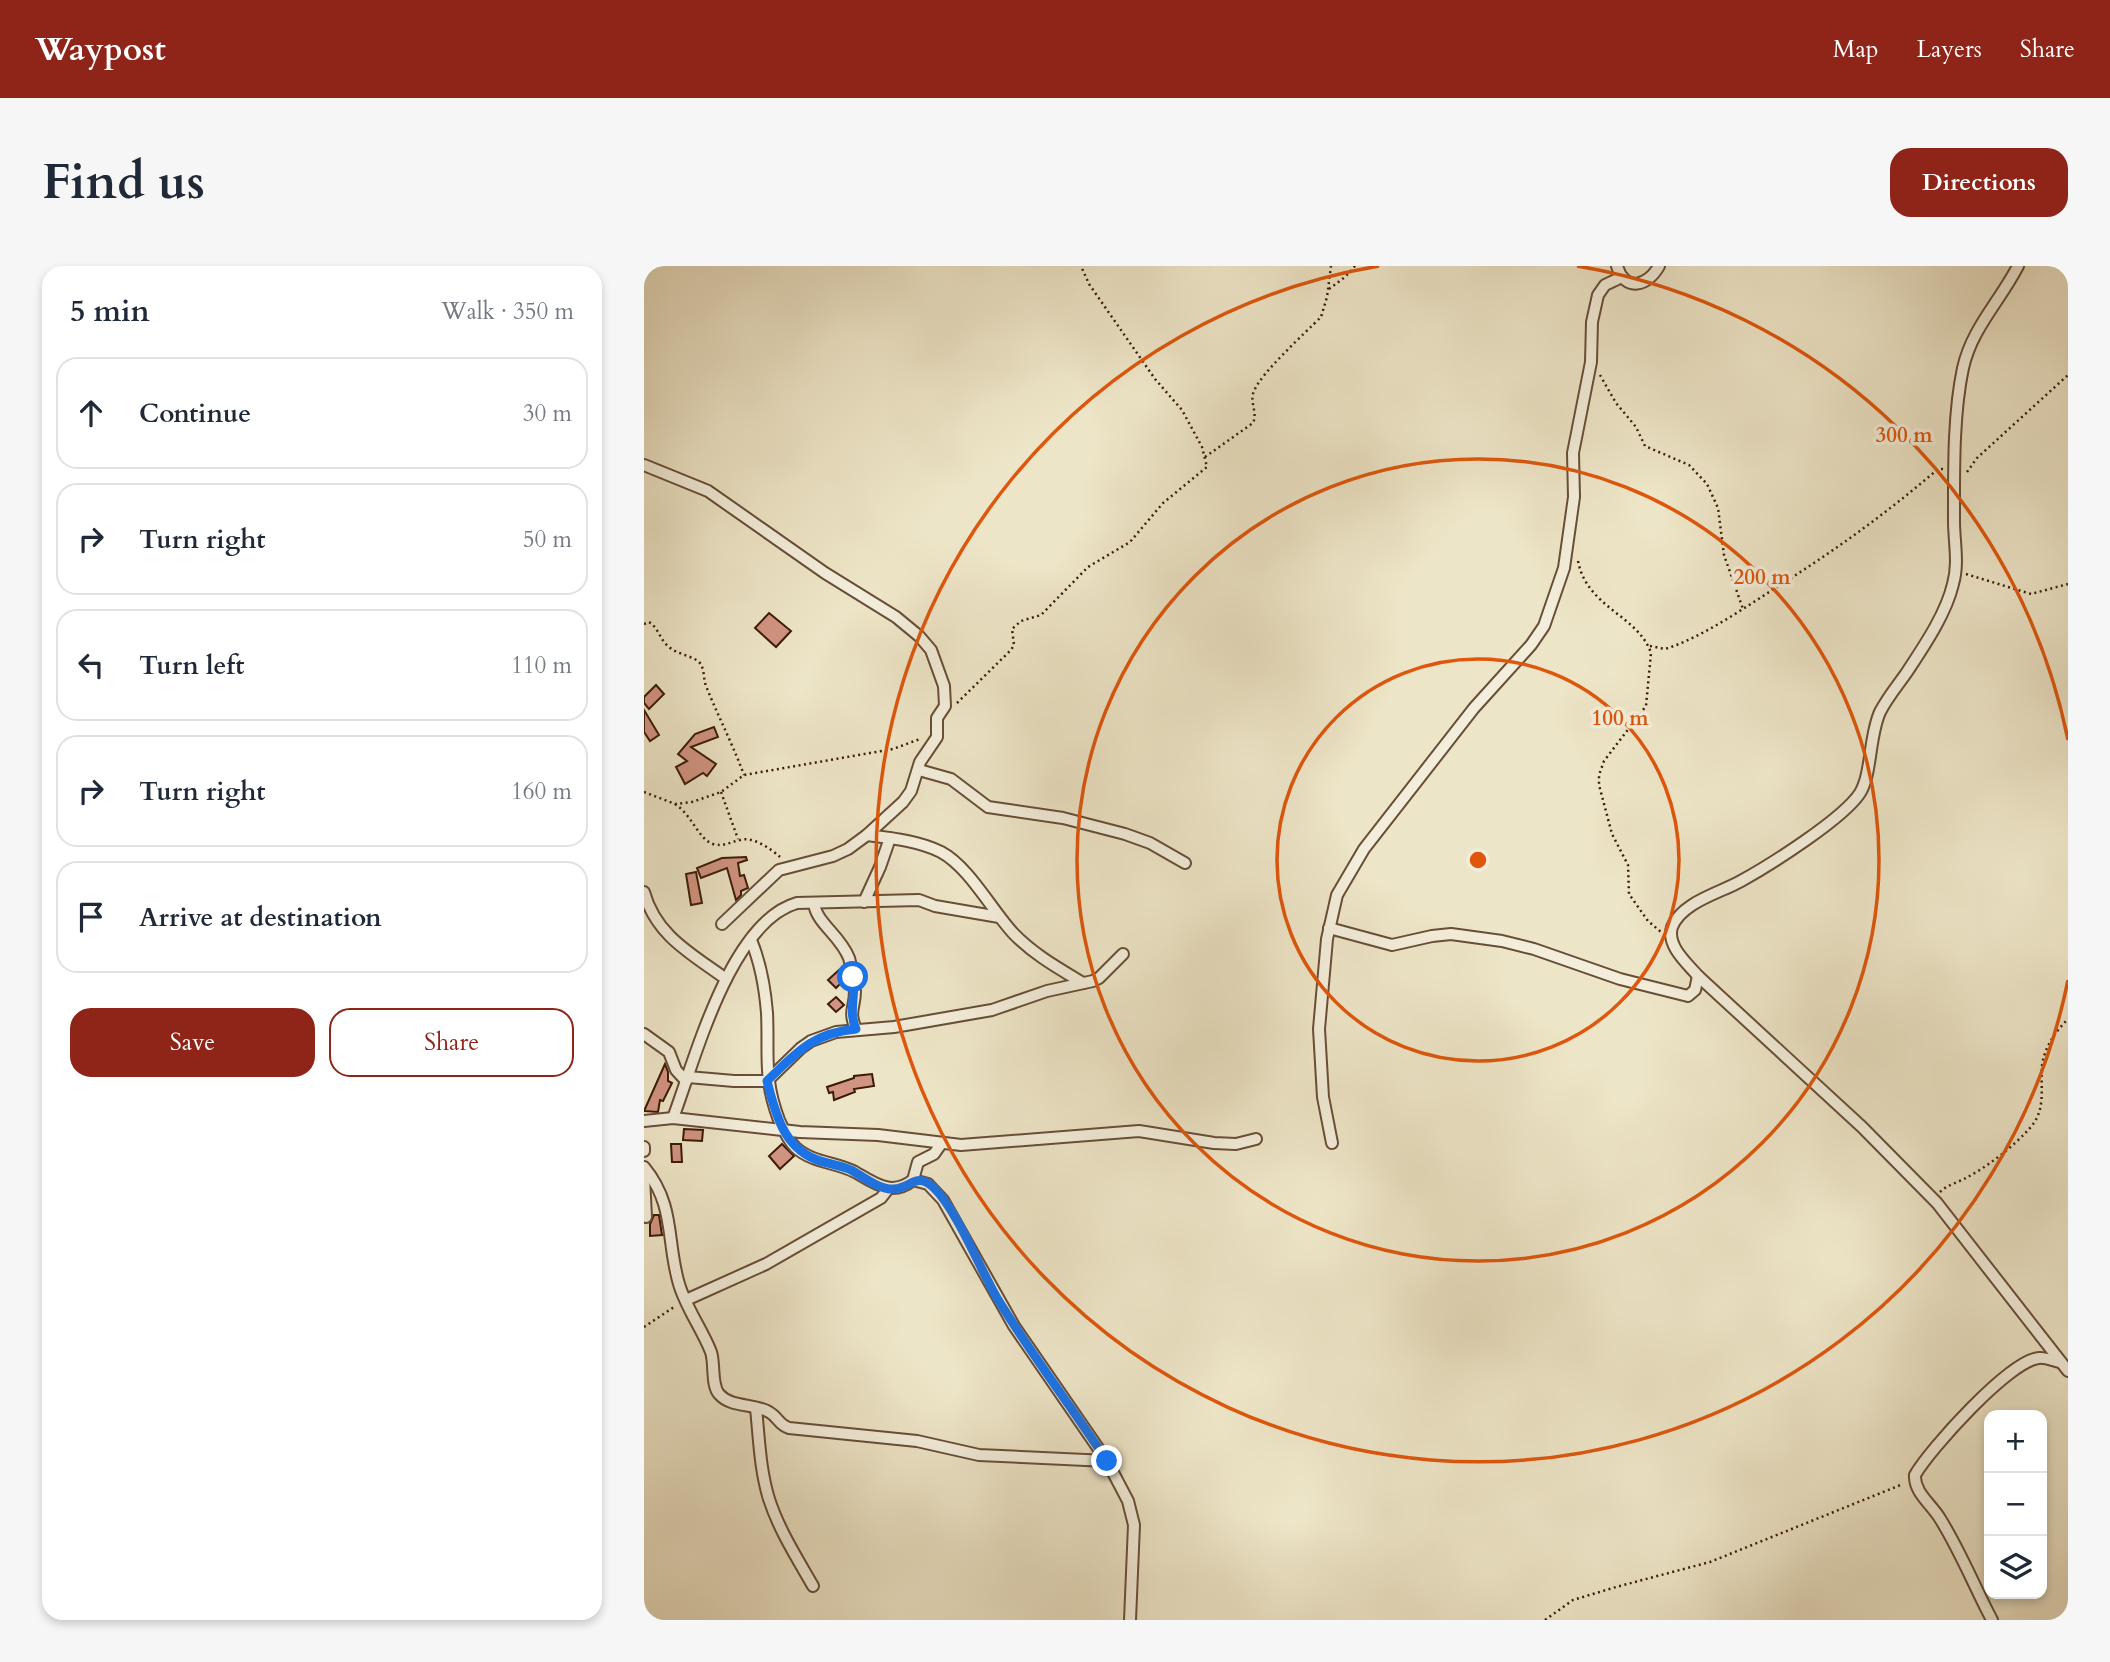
<!DOCTYPE html>
<meta charset="utf-8">
<style>
body{margin:0;font-family:Cardo,serif;background:#f6f6f7;color:#1f2937}
.controls{position:absolute;right:21px;bottom:21px;display:grid;overflow:hidden;border-radius:14px;box-shadow:0 4px 10px #0003}
.controls button{width:63px;height:63px;display:grid;place-items:center;padding:0;border:0;border-bottom:2px solid #e0e1e3;background:#fff;color:#1f2937;font:35px sans-serif}
.stop{position:absolute;width:21px;height:21px;margin:-16px;border:5px solid #1a73e8;border-radius:50%;background:#fff}
.stop.end{background:#1a73e8;border-color:#fff;box-shadow:0 2px 7px #0008}
.list{margin:0;padding:0;list-style:none}
h2{display:flex;justify-content:space-between;align-items:center;height:91px;margin:0;padding:0 28px;font-size:30px}
h2 small{font-size:23px;font-weight:400;color:#747a83}
.list li{display:grid;grid-template-columns:46px 1fr auto;gap:21px;align-items:center;box-sizing:border-box;height:112px;margin:0 14px 14px;padding:0 14px;border:2px solid #e0e1e3;border-radius:21px}
.list b{display:block;font-size:26px;white-space:nowrap}
.list em{font-size:23px;font-style:normal;color:#747a83}
.actions{display:flex;gap:14px;padding:21px 28px}
.actions a{flex:1;padding:16px 0;border:2px solid #8f2418;border-radius:21px;text-align:center;font-size:24px;color:#8f2418}
.actions .main{background:#8f2418;color:#fff}
.icon{flex:none;width:38px;height:38px;fill:none;stroke:currentColor;stroke-width:2;stroke-linecap:round;stroke-linejoin:round}
.map{position:relative;flex:none;width:1424px;height:1354px;overflow:hidden;border-radius:21px}
header{display:flex;align-items:center;gap:42px;box-sizing:border-box;height:98px;padding:0 35px;background:#8f2418;color:#fff}
header strong{font-size:33px}
nav{display:flex;gap:38px;margin-inline-start:auto;font-size:24px}
.intro{display:flex;align-items:center;justify-content:space-between;box-sizing:border-box;height:168px;padding:0 42px}
h1{margin:0;font-size:49px}
.button{padding:18px 32px;border-radius:21px;background:#8f2418;color:#fff;font-size:24px;font-weight:700}
main{display:flex;gap:42px;padding:0 42px}
aside{flex:1;background:#fff;border-radius:21px;box-shadow:0 4px 10px #0003}
.map>svg:first-child{display:block}
</style>
<header>
<strong>Waypost</strong>
<nav><a>Map</a><a>Layers</a><a>Share</a></nav>
</header>
<div class="intro"><h1>Find us</h1><a class="button">Directions</a></div>
<main>
<aside>
<h2>5 min<small>Walk · 350 m</small></h2>
<ul class="list">
<li><svg class="icon" aria-label="ahead" viewBox="0 0 24 24"><path d="M12 20V5M6 11l6-6 6 6"/></svg><div><b>Continue</b></div><em>30 m</em></li>
<li><svg class="icon" aria-label="right" viewBox="0 0 24 24"><path d="M7 20v-9h11M14 6l5 5-5 5"/></svg><div><b>Turn right</b></div><em>50 m</em></li>
<li><svg class="icon" aria-label="left" viewBox="0 0 24 24"><path d="M17 20v-9H6M10 6l-5 5 5 5"/></svg><div><b>Turn left</b></div><em>110 m</em></li>
<li><svg class="icon" aria-label="right" viewBox="0 0 24 24"><path d="M7 20v-9h11M14 6l5 5-5 5"/></svg><div><b>Turn right</b></div><em>160 m</em></li>
<li><svg class="icon" aria-label="arrive" viewBox="0 0 24 24"><path d="M6 21V4h12l-3 4 3 4H6"/></svg><div><b>Arrive at destination</b></div></li>
</ul>
<div class="actions"><a class="main">Save</a><a>Share</a></div>
</aside>
<div class="map">
<svg width="1424" height="1354" viewBox="0 0 1424 1354">
<rect width="100%" height="100%" fill="#ede5c7"/>
<filter id="stains"><feTurbulence type="fractalNoise" baseFrequency=".00286" numOctaves="4"/><feColorMatrix values="0 0 0 0 .2 0 0 0 0 .09 0 0 0 0 .02 0 0 0 .5 -.17"/></filter>
<radialGradient id="worn" r=".72"><stop offset=".6" stop-color="#630" stop-opacity="0"/><stop offset="1" stop-color="#630" stop-opacity=".3"/></radialGradient>
<g fill="#d29482" stroke="#3c1c07" stroke-width="2">
<path d="M 125,347 L 147,365 L 132,381 L 111,362 Z"/>
<path d="M 12,419 L 20,428 L 5,443 L 0,437 L 0,431 Z"/>
<path d="M 0,444 L 15,469 L 6,475 L 0,466 Z"/>
<path d="M 70,461 L 74,471 L 47,481 L 72,498 L 63,510 L 59,507 L 41,518 L 32,501 L 43,495 L 34,488 L 51,468 Z"/>
<path d="M 102,591 L 103,594 L 94,597 L 96,610 L 100,609 L 104,622 L 97,625 L 97,629 L 92,634 L 83,602 L 57,612 L 53,602 L 78,592 Z"/>
<path d="M 52,606 L 58,637 L 47,639 L 42,608 Z"/>
<path d="M 195,704 L 202,712 L 192,722 L 184,714 Z"/>
<path d="M 192,731 L 200,739 L 192,746 L 184,738 Z"/>
<path d="M 21,798 L 24,806 L 24,815 L 28,817 L 19,835 L 16,834 L 14,846 L 0,845 Z"/>
<path d="M 228,808 L 230,820 L 210,823 L 211,826 L 190,834 L 189,826 L 185,827 L 183,821 L 210,812 L 210,810 Z"/>
<path d="M 40,863 L 59,864 L 58,875 L 39,874 Z"/>
<path d="M 27,878 L 37,878 L 38,896 L 28,896 Z"/>
<path d="M 138,878 L 150,890 L 136,903 L 125,890 Z"/>
<path d="M 10,949 L 15,949 L 18,969 L 6,970 L 6,958 Z"/>
</g>
<g fill="none" stroke-linecap="round" stroke-linejoin="round">
<defs>
<g id="street">
<path d="M 973,0 C 981,27 1004,20 1015,0"/>
<path d="M 1374,0 C 1356,35 1328,62 1319,102 C 1309,149 1310,206 1310,255 C 1310,276 1315,297 1309,318 C 1302,348 1280,380 1263,406 C 1254,419 1243,432 1236,446 C 1225,470 1228,507 1216,527 C 1199,553 1126,599 1097,615 C 1076,627 1038,636 1028,661 C 1022,680 1044,698 1054,710 L 1218,861 L 1293,937 L 1424,1105"/>
<path d="M 0,199 L 64,225 L 181,307 L 252,351 L 275,370 L 287,384 L 300,420 L 301,440 L 293,452 L 293,471 L 276,496 L 267,525 L 259,536 L 223,569 L 204,583 L 189,590 L 135,604 L 78,658"/>
<path d="M 275,504 L 307,513 L 344,541 L 419,552 L 481,568 L 506,577 L 541,597"/>
<path d="M 223,569 C 247,572 275,575 297,586 C 325,601 347,643 369,667 C 389,688 414,702 439,717"/>
<path d="M 0,626 C 12,670 48,688 82,713"/>
<path d="M 220,636 L 236,601 L 246,572"/>
<path d="M 170,637 C 172,657 196,669 205,692 C 208,703 211,714 211,725 C 211,742 204,745 212,763"/>
<path d="M 685,662 L 748,679 L 788,670 L 807,668 L 858,675 L 890,683 L 976,713 L 1044,730 L 1051,724 L 1054,710"/>
<path d="M 107,674 C 117,698 121,722 123,747 C 125,789 119,812 135,854 C 139,863 144,874 151,881 C 168,897 192,896 211,906 C 230,917 248,931 269,914 L 274,896 L 290,888 L 297,878"/>
<path d="M 0,768 L 25,786 L 32,804 L 42,815"/>
<path d="M 44,811 L 90,815 L 123,815 L 157,782 L 167,775 L 192,766 L 250,761 L 348,744 L 403,725 L 449,715 L 455,712 L 479,688"/>
<path d="M 29,852 C 51,794 86,656 153,637 L 275,634 L 291,640 L 355,651"/>
<path d="M 0,855 L 29,852 L 156,866 L 234,869 L 317,879 L 495,865 L 570,877 L 592,878 L 612,873"/>
<path d="M 688,877 L 679,831 L 675,763 L 683,673 L 693,629 L 720,583 L 830,442 L 887,379 L 900,360 L 920,302 L 930,231 L 929,187 L 947,96 L 948,56 L 954,29 L 961,19 L 978,11"/>
<path d="M 0,881 L 0,885"/>
<path d="M 0,901 C 32,940 22,975 35,1018 C 42,1042 58,1063 67,1086 C 71,1098 67,1119 75,1128 C 87,1142 110,1137 125,1146 C 134,1151 135,1159 145,1162 L 273,1175 L 335,1189 L 463,1195"/>
<path d="M 0,911 L 2,951"/>
<path d="M 269,914 L 284,918 L 299,934 L 370,1060 L 463,1195 L 484,1235 L 490,1259 L 486,1354"/>
<path d="M 42,1034 L 122,998 L 237,932 L 244,923"/>
<path d="M 112,1142 C 115,1172 116,1204 125,1233 C 135,1264 153,1292 169,1320"/>
<path d="M 1348,1354 C 1330,1320 1316,1284 1295,1251 C 1286,1237 1270,1226 1271,1209 C 1286,1183 1366,1094 1395,1092 C 1401,1091 1410,1095 1416,1096"/>
</g>
</defs>
<use href="#street" stroke="#684e37" stroke-width="14"/>
<g stroke="#3c1c07" stroke-width="2.5" stroke-dasharray="2 3.5" stroke-linecap="butt">
<path d="M 685,23 L 701,11 L 711,0"/>
<path d="M 956,109 L 972,137 L 992,161 L 1001,180 L 1045,199 L 1063,218 L 1074,242 L 1080,289 L 1099,343"/>
<path d="M 561,191 L 609,157 C 614,146 605,136 610,125 C 617,107 661,67 677,51 L 683,31 L 687,0"/>
<path d="M 1323,206 L 1333,192 L 1424,109"/>
<path d="M 934,295 C 943,342 994,349 1007,387 L 1002,440 L 960,495 L 955,509 L 955,519 L 968,568 L 984,599 L 985,628 L 1004,655 L 1017,666"/>
<path d="M 1322,308 L 1387,328 L 1424,318"/>
<path d="M 0,358 L 5,356 C 14,361 16,374 25,381 C 33,388 45,389 54,395 C 61,401 59,412 62,420 C 74,450 89,479 100,509"/>
<path d="M 1006,380 L 1021,383 L 1030,380 C 1066,366 1100,342 1133,321 C 1190,285 1243,247 1294,203 L 1300,203"/>
<path d="M 313,437 L 367,384 L 370,379 L 368,363 L 377,355 L 397,349 L 444,301 L 486,276 L 519,237 L 563,201 L 558,181 L 538,144 L 511,113 L 445,18 L 437,0"/>
<path d="M 0,526 L 31,538 L 48,536 L 77,526 L 100,509 L 249,483 L 276,473"/>
<path d="M 77,526 L 94,573"/>
<path d="M 31,538 C 48,549 55,574 69,578 C 80,581 86,576 96,574 C 109,570 127,583 136,591"/>
<path d="M 1296,926 C 1303,919 1312,917 1320,913 C 1343,901 1368,882 1385,863 C 1403,844 1396,823 1398,800 C 1400,782 1411,766 1424,753"/>
<path d="M 0,1061 L 30,1041"/>
<path d="M 901,1354 L 929,1334 L 972,1321 L 1066,1296 L 1259,1218"/>
</g>
<use href="#street" stroke="#f3eedb" stroke-width="10"/>
</g>
<g fill="none" stroke-linecap="round" stroke-linejoin="round">
<path stroke="#1a73e8" stroke-width="9" d="M 209,711 C 212,730 204,745 212,763 C 169,767 153,786 123,815 C 131,846 139,880 171,893 C 183,898 196,899 207,904 C 220,911 235,924 250,923 C 267,922 272,906 289,921 C 312,942 336,1003 353,1032 C 387,1088 427,1140 463,1195"/>
</g>
<g fill="none" stroke="#df560c" stroke-width="3.5">
<circle cx="834" cy="594" r="201"/>
<circle cx="834" cy="594" r="401"/>
<path d="M1424 714A602 602 0 1 1 735 0M933 0A602 602 0 0 1 1424 474"/>
</g>
<circle cx="834" cy="594" r="10" fill="#df560c" stroke="#f3eedb" stroke-width="3.5"/>
<g font-size="21" text-anchor="middle" font-weight="bold" fill="#df560c" stroke="#f3eedb" stroke-width="7" stroke-linejoin="round" paint-order="stroke">
<text x="1260" y="176">300 m</text>
<text x="1118" y="318">200 m</text>
<text x="976" y="459">100 m</text>
</g>
<rect width="100%" height="100%" filter="url(#stains)"/>
<rect width="100%" height="100%" fill="url(#worn)"/>
</svg>
<div class="controls">
<button>+</button>
<button>−</button>
<button><svg class="icon" aria-label="layers" viewBox="0 0 24 24"><path d="M12 4l9 5-9 5-9-5zM3 14l9 5 9-5"/></svg></button>
</div>
<div class="stop" style="left:209px;top:711px"></div>
<div class="stop end" style="left:463px;top:1195px"></div>
</div>
</main>
